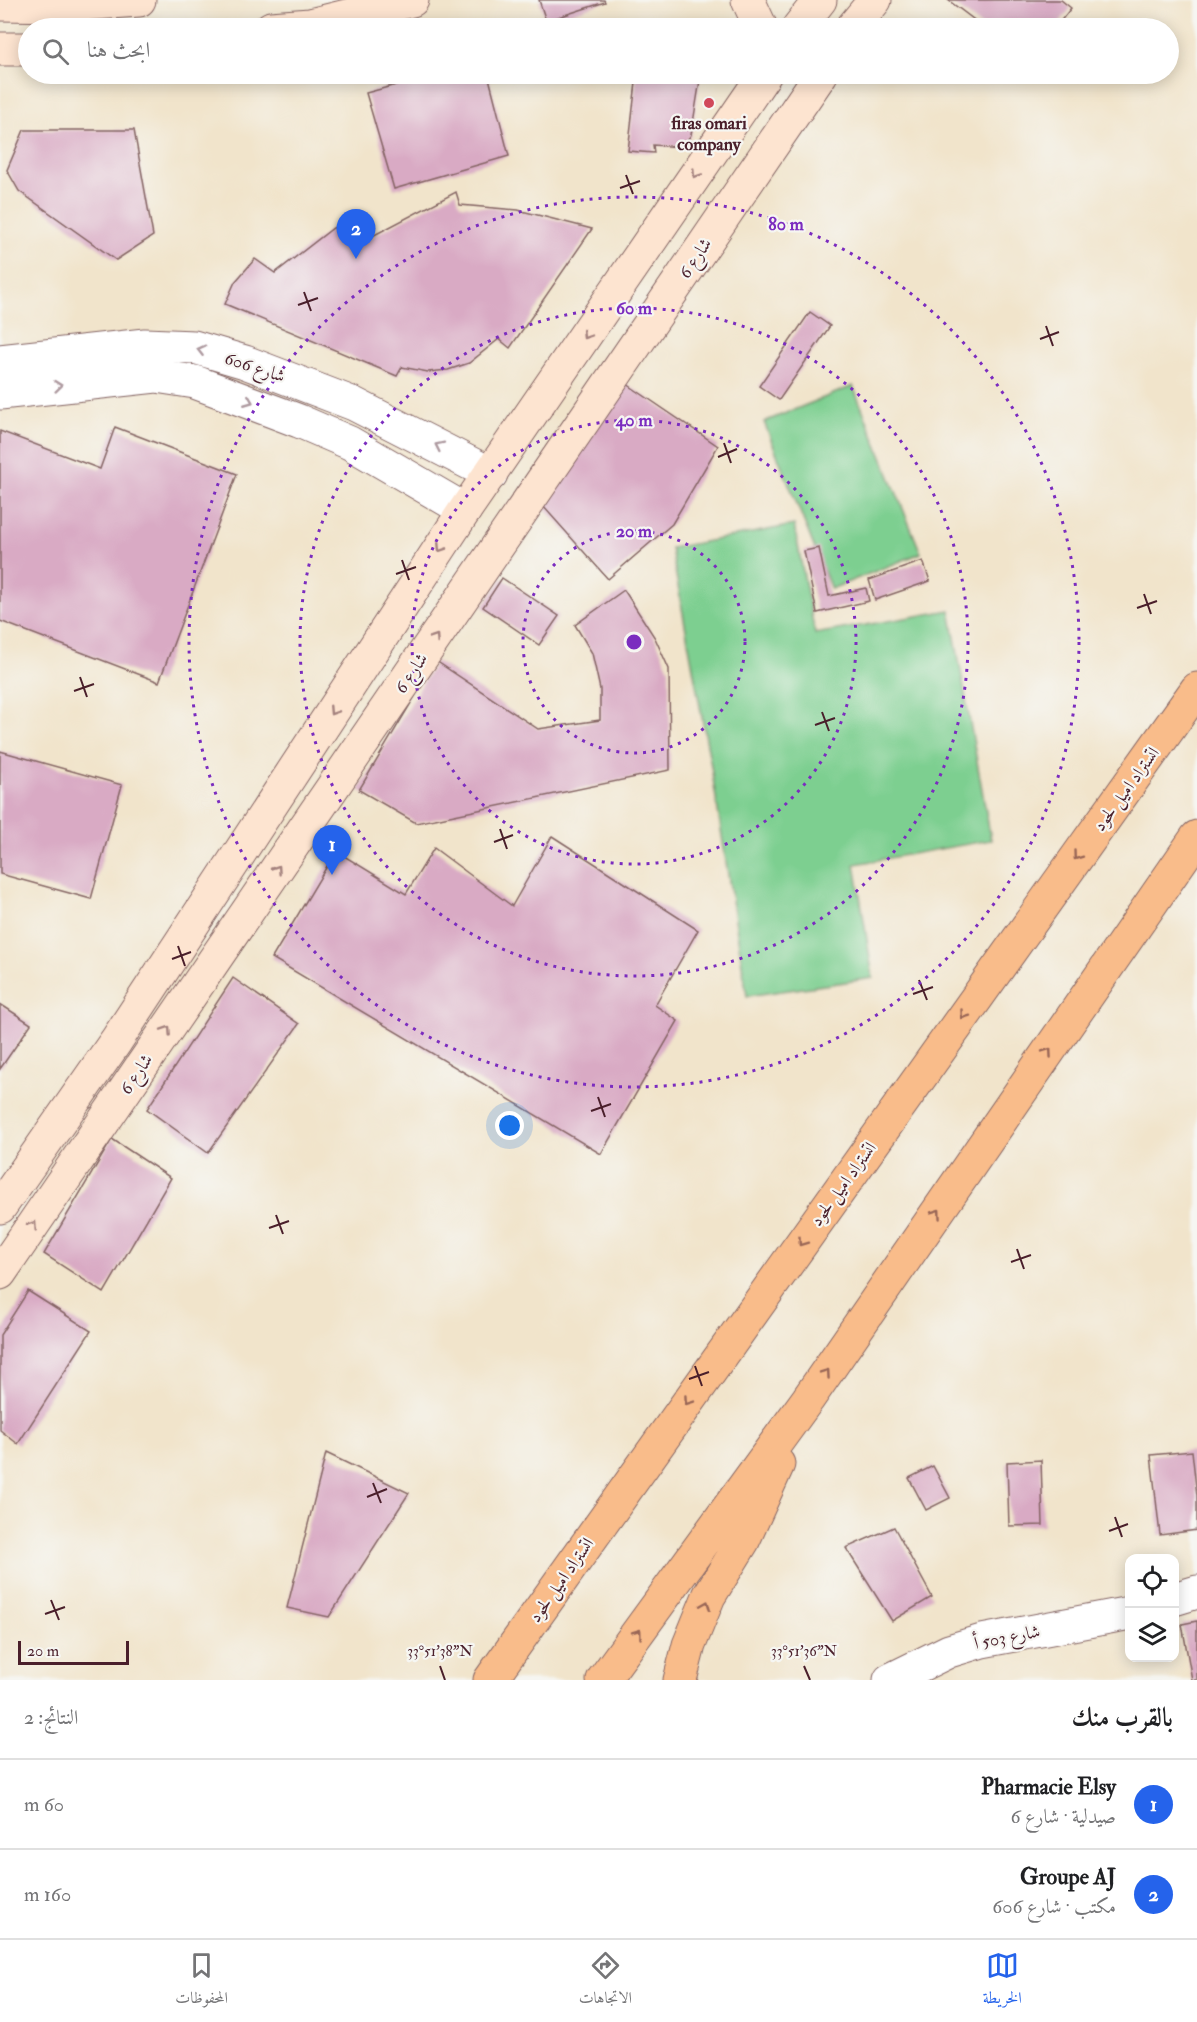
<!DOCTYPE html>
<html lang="ar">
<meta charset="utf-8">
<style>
body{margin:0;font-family:"IM FELL Double Pica",Amiri,serif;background:#f6f6f6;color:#202124;direction:rtl}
.controls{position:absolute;right:18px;bottom:18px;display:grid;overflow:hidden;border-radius:12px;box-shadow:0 3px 15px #0003}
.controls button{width:54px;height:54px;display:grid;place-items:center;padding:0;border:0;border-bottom:2px solid #e0e0e0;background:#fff;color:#202124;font:30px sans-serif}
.scale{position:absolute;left:18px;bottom:15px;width:111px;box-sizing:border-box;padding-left:6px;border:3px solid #4a1f2b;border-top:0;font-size:16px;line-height:21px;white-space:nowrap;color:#4a1f2b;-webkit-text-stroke:4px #f6f6f2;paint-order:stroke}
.you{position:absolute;left:510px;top:1126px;width:21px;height:21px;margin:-15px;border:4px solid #fff;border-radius:50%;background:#1a73e8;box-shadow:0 0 0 9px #1a73e833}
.badge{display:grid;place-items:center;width:39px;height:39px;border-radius:50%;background:#2563eb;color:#fff;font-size:20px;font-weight:700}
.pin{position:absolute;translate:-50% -50px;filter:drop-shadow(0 2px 3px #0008)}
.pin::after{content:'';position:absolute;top:32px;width:21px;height:18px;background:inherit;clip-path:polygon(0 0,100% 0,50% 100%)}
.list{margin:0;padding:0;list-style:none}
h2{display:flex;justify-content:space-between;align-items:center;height:78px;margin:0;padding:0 24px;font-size:26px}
h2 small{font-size:20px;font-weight:400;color:#757577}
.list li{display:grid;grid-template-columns:39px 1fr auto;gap:18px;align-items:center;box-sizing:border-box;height:90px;padding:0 24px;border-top:2px solid #e0e0e0}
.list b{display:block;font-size:22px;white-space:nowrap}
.list p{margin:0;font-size:20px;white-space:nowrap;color:#757577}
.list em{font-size:20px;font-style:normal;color:#757577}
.icon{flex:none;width:33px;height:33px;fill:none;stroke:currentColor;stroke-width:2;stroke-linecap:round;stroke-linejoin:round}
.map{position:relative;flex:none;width:1197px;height:1680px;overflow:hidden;direction:ltr}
.search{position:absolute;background:#fff;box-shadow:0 3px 15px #0003;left:18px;right:18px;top:18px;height:66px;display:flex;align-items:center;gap:15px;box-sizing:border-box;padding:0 21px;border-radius:33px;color:#757577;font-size:22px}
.sheet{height:258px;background:#fff}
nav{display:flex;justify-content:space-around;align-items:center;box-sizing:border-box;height:84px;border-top:2px solid #e0e0e0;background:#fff;font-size:16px;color:#757577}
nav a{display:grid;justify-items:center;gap:3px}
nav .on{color:#2563eb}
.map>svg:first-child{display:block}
</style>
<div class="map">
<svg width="1197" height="1680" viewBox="0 0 1197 1680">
<rect width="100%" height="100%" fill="#f6f6f2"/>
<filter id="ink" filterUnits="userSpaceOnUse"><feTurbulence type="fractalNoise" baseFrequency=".0167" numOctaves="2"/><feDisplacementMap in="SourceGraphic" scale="12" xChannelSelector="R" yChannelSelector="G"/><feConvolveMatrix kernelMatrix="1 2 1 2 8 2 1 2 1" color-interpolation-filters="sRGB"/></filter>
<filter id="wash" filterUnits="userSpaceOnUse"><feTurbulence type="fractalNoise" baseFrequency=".008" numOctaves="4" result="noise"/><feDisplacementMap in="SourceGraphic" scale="24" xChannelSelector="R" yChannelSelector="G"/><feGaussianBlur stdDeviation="1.35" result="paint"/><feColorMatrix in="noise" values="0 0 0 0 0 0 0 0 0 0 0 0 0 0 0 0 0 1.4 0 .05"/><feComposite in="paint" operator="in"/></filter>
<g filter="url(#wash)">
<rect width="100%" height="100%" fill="#f1e4cb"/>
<g fill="#7dcf90" stroke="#64775e" stroke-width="1.5">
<path d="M 853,386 L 921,553 L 831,589 L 764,422 Z"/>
<path d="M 794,525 L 815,634 L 950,610 L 991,840 L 855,864 L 873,978 L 747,996 L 711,766 L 671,548 Z"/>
</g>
<g id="blocks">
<g fill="#d9aac4">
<path d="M 539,0 L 604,0 L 605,2 L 546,21 Z"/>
<path d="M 948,0 L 1061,0 L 1071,8 L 1055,28 L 985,28 Z"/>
<path d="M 437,74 L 488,74 L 509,156 L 394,189 L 366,93 Z"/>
<path d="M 637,74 L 701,74 L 691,135 L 682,147 L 653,145 L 654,153 L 628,151 Z"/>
<path d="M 24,130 L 134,130 L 153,236 L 116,260 L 19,191 L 7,170 Z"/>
<path d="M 456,192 L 460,205 L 518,210 L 592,229 L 510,348 L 499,339 L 469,363 L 448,370 L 428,372 L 402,367 L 397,376 L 225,304 L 235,282 L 255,259 L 275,273 L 333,228 L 350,222 L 363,241 Z"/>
<path d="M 810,312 L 830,326 L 779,400 L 759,386 Z"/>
<path d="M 621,380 L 718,446 L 672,524 L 608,579 L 542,505 Z"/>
<path d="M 115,427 L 237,474 L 159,682 L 0,621 L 0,431 L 100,469 Z"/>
<path d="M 819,548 L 829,596 L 866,588 L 869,601 L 817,613 L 804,551 Z"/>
<path d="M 923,561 L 930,581 L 875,600 L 869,580 Z"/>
<path d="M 502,578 L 559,616 L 539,645 L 483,607 Z"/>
<path d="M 624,590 L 655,638 L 669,669 L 670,770 L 416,823 L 359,790 L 436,661 L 538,729 L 600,720 L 600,689 L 592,653 L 575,625 Z"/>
<path d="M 0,751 L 122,785 L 91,899 L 0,874 Z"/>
<path d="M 552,836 L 698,930 L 655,1005 L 678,1021 L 601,1154 L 272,958 L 336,851 L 406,894 L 434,848 L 512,906 Z"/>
<path d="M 233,978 L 299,1024 L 208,1153 L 147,1109 Z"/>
<path d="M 0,1004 L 31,1024 L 0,1069 Z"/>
<path d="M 112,1139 L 171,1178 L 104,1293 L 44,1254 Z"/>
<path d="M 28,1291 L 91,1331 L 18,1444 L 0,1430 L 0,1335 Z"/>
<path d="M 1192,1451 L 1197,1496 L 1197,1530 L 1160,1535 L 1151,1455 Z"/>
<path d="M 326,1453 L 409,1493 L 329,1617 L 287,1608 Z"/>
<path d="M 1041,1460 L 1043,1525 L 1009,1526 L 1007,1462 Z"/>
<path d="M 933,1466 L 950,1498 L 926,1510 L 909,1478 Z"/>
<path d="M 894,1527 L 932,1597 L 892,1621 L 846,1548 Z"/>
<path d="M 1197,1621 L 1197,1680 L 1192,1680 L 1182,1624 Z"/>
</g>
</g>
</g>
<g filter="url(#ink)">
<use href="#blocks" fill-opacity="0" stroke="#846463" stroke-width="1.5"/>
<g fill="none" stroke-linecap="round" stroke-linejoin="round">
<defs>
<g id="minor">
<path d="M 0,361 L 145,345 L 194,347 L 245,362 L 354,404 L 491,474"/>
<path d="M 0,393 L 156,376 L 195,382 L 299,421 L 350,443 L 465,510"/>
<path d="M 1174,1599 L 1197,1592"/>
<path d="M 890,1680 L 949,1651 L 982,1641 L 1130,1613"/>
</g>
<path id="tertiary" d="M 63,0 L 69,28"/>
<g id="secondary">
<path d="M 748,0 L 761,28"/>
<path d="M 0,4 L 65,5 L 139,0"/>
<path d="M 271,28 L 310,25 L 412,0"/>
<path d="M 798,28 L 820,0"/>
<path d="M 852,28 L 875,0"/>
<path d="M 0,49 L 28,49"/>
<path d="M 0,1207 L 116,1041 L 465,510 L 765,74"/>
<path d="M 0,1273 L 821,74"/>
</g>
<g id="motorway">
<path d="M 490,1680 L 1197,689"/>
<path d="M 603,1680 L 808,1399 L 1197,837"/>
<path d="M 680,1680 L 689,1645 L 709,1596 L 743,1541 L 778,1464"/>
</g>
</defs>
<use href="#minor" stroke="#846463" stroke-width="35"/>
<use href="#tertiary" stroke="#846463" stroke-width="35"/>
<use href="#secondary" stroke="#846463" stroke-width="35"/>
<use href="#motorway" stroke="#846463" stroke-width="35"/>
<use href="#minor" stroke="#fff" stroke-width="33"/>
<use href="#tertiary" stroke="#fff" stroke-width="33"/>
<use href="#secondary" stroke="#fde4d0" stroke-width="33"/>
<use href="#motorway" stroke="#f9bc8a" stroke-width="33"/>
</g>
<defs><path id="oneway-chevron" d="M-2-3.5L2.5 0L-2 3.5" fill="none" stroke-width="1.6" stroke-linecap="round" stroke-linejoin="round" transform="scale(1.5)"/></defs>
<g stroke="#a4827e">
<use href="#oneway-chevron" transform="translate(696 174) rotate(124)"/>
<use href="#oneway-chevron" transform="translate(586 335) rotate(124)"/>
<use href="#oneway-chevron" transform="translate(441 548) rotate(123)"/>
<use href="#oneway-chevron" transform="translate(435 638) rotate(-56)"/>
<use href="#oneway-chevron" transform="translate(333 711) rotate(123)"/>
<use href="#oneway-chevron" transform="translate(277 869) rotate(-56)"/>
<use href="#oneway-chevron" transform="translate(167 1030) rotate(-56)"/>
<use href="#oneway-chevron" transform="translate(33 1225) rotate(-56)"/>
</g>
<g stroke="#ae9aa0">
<use href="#oneway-chevron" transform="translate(201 350) rotate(-166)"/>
<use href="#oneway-chevron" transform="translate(58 386) rotate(-6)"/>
<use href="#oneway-chevron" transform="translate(249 401) rotate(22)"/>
<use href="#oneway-chevron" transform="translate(439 446) rotate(-154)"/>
</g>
<g stroke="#996656">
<use href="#oneway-chevron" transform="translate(1077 856) rotate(126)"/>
<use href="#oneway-chevron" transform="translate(964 1015) rotate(126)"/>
<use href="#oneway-chevron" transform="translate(1048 1052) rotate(-55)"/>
<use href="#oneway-chevron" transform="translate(937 1213) rotate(-55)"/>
<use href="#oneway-chevron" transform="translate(802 1242) rotate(126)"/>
<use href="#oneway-chevron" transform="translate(826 1373) rotate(-55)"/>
<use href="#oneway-chevron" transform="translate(688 1401) rotate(125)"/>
<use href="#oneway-chevron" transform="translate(706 1605) rotate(-67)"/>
<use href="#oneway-chevron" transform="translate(638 1633) rotate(-54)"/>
</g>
</g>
<path fill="none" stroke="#4a1f2b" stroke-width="2" d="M 626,175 L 633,194M 620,188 L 640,181M 304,292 L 311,311M 298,305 L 318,298M 1046,326 L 1053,346M 1040,339 L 1059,332M 724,443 L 731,463M 718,457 L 737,449M 402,560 L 409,580M 396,574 L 416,567M 1144,594 L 1151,614M 1137,608 L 1157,601M 80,677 L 87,697M 74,691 L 94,684M 822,712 L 829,731M 815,725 L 835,718M 500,829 L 507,849M 494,842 L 513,835M 178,946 L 185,966M 172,959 L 191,952M 919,980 L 927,1000M 913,994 L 933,987M 598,1097 L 605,1117M 591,1111 L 611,1104M 276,1215 L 283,1234M 269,1228 L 289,1221M 1017,1249 L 1024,1269M 1011,1262 L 1031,1255M 695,1366 L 702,1386M 689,1379 L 709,1372M 373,1483 L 381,1503M 367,1497 L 387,1489M 1115,1517 L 1122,1537M 1109,1531 L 1128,1524M 51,1600 L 59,1620M 45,1614 L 65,1607M 440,1666 L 445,1680M 804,1666 L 810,1680"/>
<g fill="none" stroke="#7b2cbf" stroke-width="3" stroke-dasharray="3 6">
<circle cx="634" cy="642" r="111"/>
<circle cx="634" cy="642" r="222"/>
<circle cx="634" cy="642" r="334"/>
<circle cx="634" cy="642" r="445"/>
</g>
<circle fill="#d1495b" stroke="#f6f6f2" stroke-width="2" cx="709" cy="103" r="6"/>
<g text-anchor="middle" stroke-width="4.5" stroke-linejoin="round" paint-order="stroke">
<g font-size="18" font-weight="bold" fill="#4a1f2b" stroke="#f6f6f2">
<text x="709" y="129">firas omari<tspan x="709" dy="21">company</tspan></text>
</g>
<g font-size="18" fill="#4a1f2b" stroke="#f6f6f2">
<text transform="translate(695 258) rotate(-56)" y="6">شارع 6</text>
<text transform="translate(255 367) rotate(18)" y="6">شارع 606</text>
<text transform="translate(411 673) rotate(-56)" y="6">شارع 6</text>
<text transform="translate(1126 789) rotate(-54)" y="6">اتستراد اميل لحود</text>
<text transform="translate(136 1074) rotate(-56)" y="6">شارع 6</text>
<text transform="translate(843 1184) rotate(-54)" y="6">اتستراد اميل لحود</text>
<text transform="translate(561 1580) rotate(-55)" y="6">اتستراد اميل لحود</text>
<text transform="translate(1007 1637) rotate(-11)" y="6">شارع 503 أ</text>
</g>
</g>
<g font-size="15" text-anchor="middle" fill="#4a1f2b" stroke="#f6f6f2" stroke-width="4.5" stroke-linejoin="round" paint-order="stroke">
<text x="440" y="1656">33°51'38"N</text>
<text x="804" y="1656">33°51'36"N</text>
</g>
<circle cx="634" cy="642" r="9" fill="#7b2cbf" stroke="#f6f6f2" stroke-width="3"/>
<g font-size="18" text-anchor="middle" font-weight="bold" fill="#7b2cbf" stroke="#f6f6f2" stroke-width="4.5" stroke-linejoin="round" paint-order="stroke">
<text x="786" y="230">80 m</text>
<text x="634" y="314">60 m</text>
<text x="634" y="426">40 m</text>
<text x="634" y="537">20 m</text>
</g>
</svg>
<div class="controls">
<button><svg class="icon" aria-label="locate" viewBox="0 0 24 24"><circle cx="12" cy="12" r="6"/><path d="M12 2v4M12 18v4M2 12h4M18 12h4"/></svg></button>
<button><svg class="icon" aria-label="layers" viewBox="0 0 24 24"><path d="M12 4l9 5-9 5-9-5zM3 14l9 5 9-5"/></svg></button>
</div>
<div class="scale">20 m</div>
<div class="you"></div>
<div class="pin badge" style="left:332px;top:875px">1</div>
<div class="pin badge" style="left:356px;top:259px">2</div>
<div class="search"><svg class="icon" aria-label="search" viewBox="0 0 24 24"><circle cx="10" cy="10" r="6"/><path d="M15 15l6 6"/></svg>ابحث هنا</div>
</div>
<section class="sheet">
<h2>بالقرب منك<small>النتائج: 2</small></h2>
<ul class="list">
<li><span class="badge">1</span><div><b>Pharmacie Elsy</b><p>صيدلية · شارع 6</p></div><em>60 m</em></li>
<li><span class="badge">2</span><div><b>Groupe AJ</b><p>مكتب · شارع 606</p></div><em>160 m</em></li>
</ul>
</section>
<nav>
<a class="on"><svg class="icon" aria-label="map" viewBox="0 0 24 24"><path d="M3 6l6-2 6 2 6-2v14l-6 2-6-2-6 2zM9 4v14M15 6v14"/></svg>الخريطة</a>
<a><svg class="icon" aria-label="directions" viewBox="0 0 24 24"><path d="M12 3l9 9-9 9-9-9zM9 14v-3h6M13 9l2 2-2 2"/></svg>الاتجاهات</a>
<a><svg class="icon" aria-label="saved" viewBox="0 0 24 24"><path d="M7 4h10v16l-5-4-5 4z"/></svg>المحفوظات</a>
</nav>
